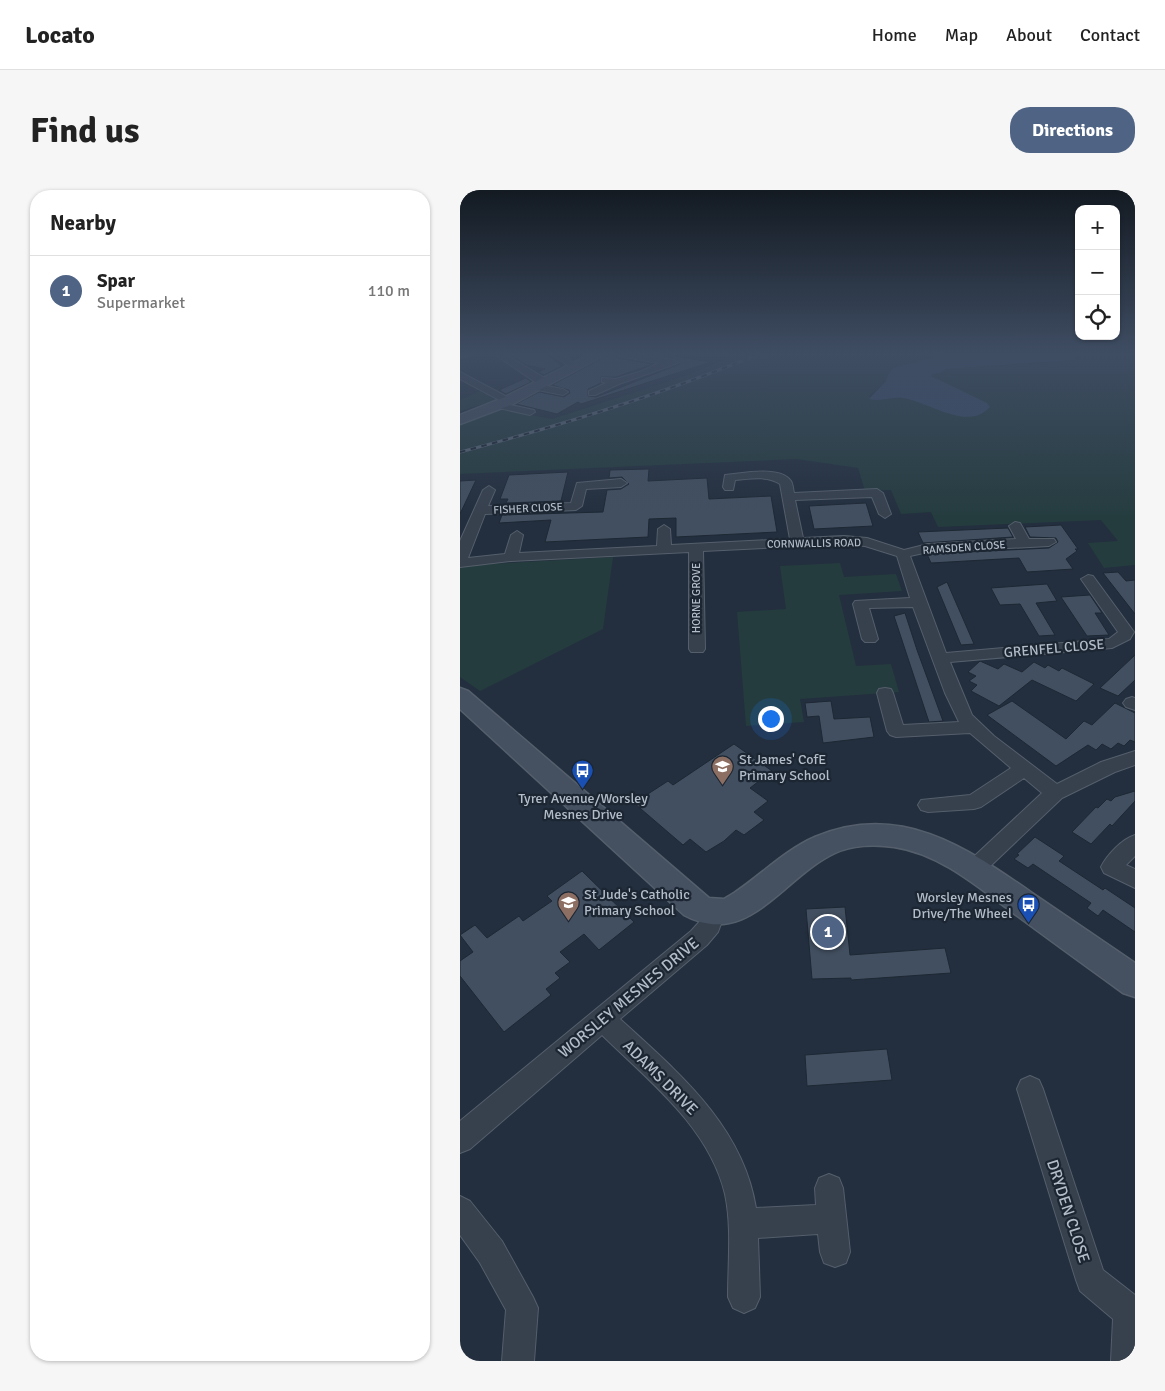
<!DOCTYPE html>
<meta charset="utf-8">
<style>
body{margin:0;font-family:Signika,sans-serif;background:#f6f6f6;color:#222}
.controls{position:absolute;right:15px;top:15px;display:grid;overflow:hidden;border-radius:10px;box-shadow:0 1px 4px #0004}
.controls button{width:45px;height:45px;display:grid;place-items:center;padding:0;border:0;border-bottom:1px solid #e0e0e0;background:#fff;color:#222;font:25px sans-serif}
.you{position:absolute;left:310px;top:528px;width:18px;height:18px;margin:-12px;border:4px solid #fff;border-radius:50%;background:#1a73e8;box-shadow:0 0 0 8px #1a73e833}
.badge{display:grid;place-items:center;width:32px;height:32px;border-radius:50%;background:#4f6484;color:#fff;font-size:16px;font-weight:700}
.pin{position:absolute;translate:-50% -50%;border:2px solid #fff;box-shadow:0 1px 5px #0006}
.list{margin:0;padding:0;list-style:none}
h2{display:flex;justify-content:space-between;align-items:center;height:65px;margin:0;padding:0 20px;font-size:21px}
h2 small{font-size:16px;font-weight:400;color:#767676}
.list li{display:grid;grid-template-columns:32px 1fr auto;gap:15px;align-items:center;box-sizing:border-box;height:70px;padding:0 20px;border-top:1px solid #e0e0e0}
.list b{display:block;font-size:19px;white-space:nowrap}
.list p{margin:0;font-size:16px;white-space:nowrap;color:#767676}
.list em{font-size:16px;font-style:normal;color:#767676}
.icon{flex:none;width:28px;height:28px;fill:none;stroke:currentColor;stroke-width:2;stroke-linecap:round;stroke-linejoin:round}
.map{position:relative;flex:none;width:675px;height:1171px;overflow:hidden;border-radius:20px}
header{display:flex;align-items:center;gap:30px;box-sizing:border-box;height:70px;padding:0 25px;background:#fff;border-bottom:1px solid #e0e0e0}
header strong{font-size:24px}
nav{display:flex;gap:28px;margin-inline-start:auto;font-size:18px}
.intro{display:flex;align-items:center;justify-content:space-between;box-sizing:border-box;height:120px;padding:0 30px}
h1{margin:0;font-size:35px}
.button{padding:12px 22px;border-radius:20px;background:#4f6484;color:#fff;font-size:18px;font-weight:700}
main{display:flex;gap:30px;padding:0 30px}
aside{flex:1;background:#fff;border-radius:20px;box-shadow:0 1px 4px #0004}
.map>svg:first-child{display:block}
</style>
<header>
<strong>Locato</strong>
<nav><a>Home</a><a>Map</a><a>About</a><a>Contact</a></nav>
</header>
<div class="intro"><h1>Find us</h1><a class="button">Directions</a></div>
<main>
<aside>
<h2>Nearby<small></small></h2>
<ul class="list">
<li><span class="badge">1</span><div><b>Spar</b><p>Supermarket</p></div><em>110 m</em></li>
</ul>
</aside>
<div class="map">
<svg width="675" height="1171" viewBox="0 0 675 1171">
<rect width="100%" height="100%" fill="#232f3e"/>
<g fill="#253c3f">
<path d="M 279,163 L 489,163 L 471,167 L 428,185 L 426,191 L 409,206 L 414,210 L 441,208 L 462,212 L 497,225 L 485,193 L 471,186 L 472,184 L 480,183 L 486,179 L 612,171 L 615,170 L 613,163 L 675,163 L 675,375 L 644,378 L 628,353 L 658,351 L 641,330 L 478,337 L 471,322 L 441,324 L 431,300 L 405,301 L 398,278 L 337,269 L 0,284 L 0,234 L 38,219 L 92,229 L 228,185 Z"/>
<path d="M 20,201 L 36,210 L 0,221 L 0,210 Z"/>
<path d="M 153,367 L 143,439 L 20,501 L 0,487 L 0,378 L 15,375 Z"/>
<path d="M 380,373 L 384,387 L 436,384 L 442,401 L 379,405 L 396,476 L 431,474 L 439,502 L 340,509 L 344,532 L 286,536 L 277,422 L 326,419 L 320,376 Z"/>
</g>
<path fill="#384c68" d="M 489,163 L 613,163 L 615,170 L 486,179 L 480,183 L 472,184 L 471,186 L 527,213 L 530,217 C 507,242 470,212 443,208 C 432,207 420,212 409,209 L 426,191 L 428,185 L 433,178 Z"/>
<g fill="#424f60" stroke="#1e2834">
<path d="M 46,163 L 85,163 L 102,176 L 84,185 L 78,182 L 85,179 L 67,175 Z"/>
<path d="M 181,163 L 196,163 L 251,172 L 121,214 L 118,212 L 97,224 L 56,214 L 79,202 L 104,207 L 110,203 L 109,200 L 92,195 L 150,164 L 158,168 L 193,174 L 156,187 L 141,187 L 141,193 L 128,199 L 128,206 L 136,207 L 220,174 L 214,168 Z"/>
<path d="M 66,188 L 71,192 L 46,204 L 39,200 Z"/>
<path d="M 189,279 L 188,291 L 247,288 L 249,309 L 311,306 L 317,342 L 216,347 L 216,328 L 189,329 L 188,347 L 85,352 L 91,330 L 39,333 L 42,325 L 143,322 L 147,300 L 161,299 L 169,294 L 162,287 L 149,288 L 150,280 Z"/>
<path d="M 108,282 L 101,311 L 46,313 L 48,309 L 40,309 L 49,285 Z"/>
<path d="M 16,290 L 0,324 L 0,291 Z"/>
<path d="M 406,313 L 413,336 L 354,339 L 349,316 Z"/>
<path d="M 601,335 L 618,359 L 615,359 L 617,361 L 606,369 L 613,379 L 567,382 L 559,368 L 471,373 L 467,364 L 589,358 L 598,352 L 596,348 L 570,347 L 565,337 Z"/>
<path d="M 548,338 L 553,347 L 463,353 L 458,342 Z"/>
<path d="M 658,382 L 666,391 L 675,390 L 675,424 L 643,383 Z"/>
<path d="M 487,392 L 514,454 L 501,455 L 477,397 Z"/>
<path d="M 587,394 L 597,411 L 576,413 L 595,445 L 579,446 L 560,414 L 540,415 L 531,398 Z"/>
<path d="M 630,405 L 642,423 L 635,423 L 649,445 L 627,446 L 601,407 Z"/>
<path d="M 445,423 L 457,460 L 483,531 L 469,532 L 434,426 Z"/>
<path d="M 675,465 L 675,490 L 658,506 L 640,498 Z"/>
<path d="M 520,471 L 538,479 L 544,474 L 562,482 L 574,472 L 585,478 L 588,475 L 599,481 L 602,478 L 634,494 L 616,511 L 572,490 L 539,516 L 511,501 L 517,495 L 509,491 L 516,486 L 508,482 Z"/>
<path d="M 371,511 L 374,529 L 410,527 L 414,547 L 363,553 L 359,526 L 347,527 L 345,513 Z"/>
<path d="M 552,511 L 606,549 L 624,531 L 632,535 L 655,513 L 675,523 L 675,552 L 670,550 L 664,556 L 658,553 L 651,559 L 642,554 L 636,560 L 628,555 L 596,576 L 527,525 Z"/>
<path d="M 274,554 L 312,581 L 290,598 L 308,611 L 294,622 L 304,630 L 284,645 L 276,640 L 264,651 L 246,662 L 230,649 L 223,655 L 174,613 L 208,591 L 213,595 Z"/>
<path d="M 675,601 L 675,611 L 652,636 L 650,634 L 631,654 L 612,642 L 636,617 L 638,618 L 647,609 L 651,611 L 655,607 Z"/>
<path d="M 575,647 L 604,666 L 599,671 L 643,700 L 645,698 L 675,718 L 675,742 L 643,720 L 638,726 L 627,718 L 631,713 L 573,674 L 568,678 L 554,669 L 559,665 L 557,664 Z"/>
<path d="M 122,681 L 174,732 L 139,760 L 124,744 L 100,762 L 110,772 L 95,783 L 100,788 L 86,799 L 91,805 L 44,842 L 0,786 L 0,771 L 13,762 L 0,745 L 15,735 L 27,748 L 59,726 L 63,731 L 92,711 L 87,706 Z"/>
<path d="M 385,717 L 390,765 L 485,758 L 491,783 L 391,790 L 391,788 L 352,789 L 346,719 Z"/>
<path d="M 427,859 L 432,890 L 347,896 L 345,865 Z"/>
</g>
<g fill="none" stroke-linecap="round" stroke-linejoin="round">
<defs>
<g id="street">
<path d="M 33,163 L 43,163 L 91,192 L 86,195 L 75,192 Z"/>
<path d="M 90,163 L 100,163 L 120,177 L 119,179 L 113,179 Z"/>
<path d="M 154,163 L 171,163 L 214,170 L 218,173 L 159,194 L 135,205 L 129,205 L 129,201 L 146,193 L 142,192 L 142,188 L 156,189 L 182,181 L 199,173 L 158,166 Z"/>
<path d="M 0,182 L 51,209 L 53,211 L 51,213 L 45,213 L 0,189 Z"/>
<path d="M 76,194 L 103,199 L 108,202 L 103,205 L 73,199 L 73,195 Z"/>
<path d="M 37,212 L 74,220 L 75,222 L 70,225 L 34,217 L 32,215 Z"/>
<path d="M 291,282 C 302,281 324,280 331,291 C 333,294 333,299 334,303 L 417,299 L 423,303 L 431,324 L 425,328 L 419,324 L 412,307 L 335,310 L 343,348 L 384,346 L 407,348 L 444,360 L 468,354 L 556,349 L 549,336 L 555,332 L 560,333 L 569,349 L 594,349 L 596,352 L 589,356 L 468,362 L 450,366 L 486,463 L 649,449 L 658,442 L 621,389 L 628,385 L 633,386 L 674,442 L 670,449 L 652,458 L 490,472 L 512,525 L 534,546 L 597,594 L 641,572 L 675,561 L 675,575 L 655,582 L 602,608 L 521,685 L 514,688 L 507,685 L 504,679 L 507,673 L 582,603 L 564,588 L 521,617 L 514,619 L 468,622 L 461,620 L 458,615 L 461,610 L 510,605 L 551,578 L 510,543 L 436,547 L 430,545 L 427,541 L 417,503 L 419,499 L 425,498 L 431,499 L 433,503 L 443,535 L 499,532 L 485,503 L 453,417 L 409,418 L 418,449 L 415,452 L 405,452 L 402,449 L 393,414 L 395,411 L 450,408 L 437,366 L 405,356 L 384,354 L 243,361 L 245,459 L 243,462 L 231,462 L 229,459 L 229,362 L 51,371 L 0,377 L 0,351 L 23,300 L 29,296 L 35,300 L 28,316 L 111,313 L 117,293 L 161,289 L 167,293 L 161,297 L 126,299 L 122,316 L 116,320 L 25,324 L 8,368 L 45,364 L 51,345 L 57,341 L 63,345 L 59,363 L 197,356 L 198,339 L 204,335 L 210,339 L 211,355 L 330,349 L 320,294 C 307,285 289,289 275,290 L 273,300 L 265,300 L 263,297 L 265,285 Z"/>
<path d="M 672,507 L 675,508 L 675,520 L 666,517 L 663,513 L 666,509 Z"/>
<path d="M 675,645 L 675,666 L 666,675 L 675,679 L 675,698 L 644,683 L 641,677 C 647,665 662,649 675,645 Z"/>
<path d="M 254,714 L 262,716 L 265,723 L 258,742 L 247,755 L 160,829 C 219,883 283,936 296,1018 L 356,1015 L 355,998 L 359,988 L 369,984 L 379,988 L 383,998 L 390,1062 L 386,1073 L 375,1077 L 364,1073 L 360,1062 L 358,1044 L 298,1048 L 300,1107 L 295,1118 L 284,1123 L 273,1118 L 268,1107 C 268,1073 272,1037 265,1004 C 249,937 189,891 142,845 L 10,959 L 0,963 L 0,931 L 231,741 L 241,730 L 246,716 Z"/>
<path d="M 570,886 L 579,890 L 583,899 L 643,1080 L 675,1105 L 675,1171 L 651,1171 L 653,1129 L 620,1101 L 616,1090 L 557,899 L 561,890 Z"/>
<path d="M 0,1006 L 10,1011 L 42,1051 L 73,1107 L 78,1118 L 74,1171 L 42,1171 L 46,1120 L 20,1073 L 0,1045 Z"/>
</g>
<g id="secondary">
<path d="M 133,163 L 148,163 L 53,214 L 0,234 L 0,225 L 43,208 Z"/>
<path d="M 0,498 L 8,501 L 249,708 L 264,709 L 274,703 C 301,685 325,660 355,647 C 442,610 510,660 578,707 C 610,729 643,751 675,773 L 675,807 L 663,803 C 627,777 591,751 556,725 C 519,698 481,664 434,657 C 415,654 392,655 375,663 C 323,687 288,760 224,725 L 0,519 Z"/>
</g>
<path id="primary" d="M 0,163 L 12,163 L 10,166 L 0,168 Z"/>
</defs>
<use href="#street" stroke="#555f6c" stroke-width="2"/>
<use href="#secondary" stroke="#555f6c" stroke-width="3"/>
<use href="#primary" stroke="#404a57" stroke-width="2"/>
<use href="#street" fill="#37414e" fill-rule="evenodd"/>
<use href="#secondary" fill="#455061" fill-rule="evenodd"/>
<use href="#primary" fill="#55606e" fill-rule="evenodd"/>
<defs>
<path id="rail" d="M 0,262 C 103,235 203,204 301,163"/>
</defs>
<use href="#rail" stroke="#596575" stroke-width="3"/>
<use href="#rail" stroke="#1c2632" stroke-width="2" stroke-dasharray="5.5" stroke-linecap="butt"/>
</g>
<linearGradient id="sky" x2="0" y2="1"><stop stop-color="#131a22"/><stop offset="0.5" stop-color="#3f4d63"/><stop offset="1" stop-color="#3f4d63" stop-opacity="0"/></linearGradient>
<rect width="675" height="327" fill="url(#sky)"/>
<defs>
<symbol id="school-pin" viewBox="-11 -11 22 30"><path d="M0 17L-7.5 6A9.5 9.5 0 1 1 7.5 6Z" fill="#8d6e63" stroke="#1c2632"/><path d="M0-5L7-2L0 1L-7-2ZM-4 1L0 2.5L4 1V4Q0 6-4 4Z" fill="#fff"/></symbol>
<symbol id="bus-pin" viewBox="-11 -11 22 30"><path d="M0 17L-7.5 6A9.5 9.5 0 1 1 7.5 6Z" fill="#1a4fb4" stroke="#1c2632"/><path d="M-5-6H5V4H4V6H2V4H-2V6H-4V4H-5ZM-3.5-4V0h7V-4ZM-3.5 1.2v1.5H-2V1.2ZM2 1.2v1.5H3.5V1.2Z" fill="#fff"/></symbol>
</defs>
<g fill-rule="evenodd">
<use href="#school-pin" x="250" y="564" width="25" height="34"/>
<use href="#bus-pin" x="110" y="568" width="25" height="34"/>
<use href="#school-pin" x="96" y="700" width="25" height="34"/>
<use href="#bus-pin" x="556" y="702" width="25" height="34"/>
</g>
<g text-anchor="middle" stroke-width="4.5" stroke-linejoin="round" paint-order="stroke">
<g font-size="11" fill="#b3bcc9" stroke="#1c2632">
<text transform="translate(68 318) rotate(-3)" y="4">FISHER CLOSE</text>
<text transform="translate(354 353) rotate(-1)" y="4">CORNWALLIS ROAD</text>
<text transform="translate(504 357) rotate(-4)" y="4">RAMSDEN CLOSE</text>
<text transform="translate(236 408) rotate(-90)" y="4">HORNE GROVE</text>
</g>
<g font-size="14" fill="#b3bcc9" stroke="#1c2632">
<text transform="translate(594 458) rotate(-5)" y="5">GRENFEL CLOSE</text>
</g>
<g font-size="14" fill="#b3bcc9" stroke="#1c2632" text-anchor="start">
<text x="279" y="574">St James' CofE<tspan x="279" dy="16">Primary School</tspan></text>
<text x="123" y="613" text-anchor="middle">Tyrer Avenue/Worsley<tspan x="123" dy="16">Mesnes Drive</tspan></text>
<text x="124" y="709">St Jude's Catholic<tspan x="124" dy="16">Primary School</tspan></text>
<text x="552" y="712" text-anchor="end">Worsley Mesnes<tspan x="552" dy="16">Drive/The Wheel</tspan></text>
</g>
<g font-size="16" fill="#b3bcc9" stroke="#1c2632">
<text transform="translate(168 807) rotate(-40)" y="6">WORSLEY MESNES DRIVE</text>
<text transform="translate(201 887) rotate(45)" y="6">ADAMS DRIVE</text>
<text transform="translate(609 1021) rotate(72)" y="6">DRYDEN CLOSE</text>
</g>
</g>
</svg>
<div class="controls">
<button>+</button>
<button>−</button>
<button><svg class="icon" aria-label="locate" viewBox="0 0 24 24"><circle cx="12" cy="12" r="6"/><path d="M12 2v4M12 18v4M2 12h4M18 12h4"/></svg></button>
</div>
<div class="you"></div>
<div class="pin badge" style="left:368px;top:742px">1</div>
</div>
</main>
